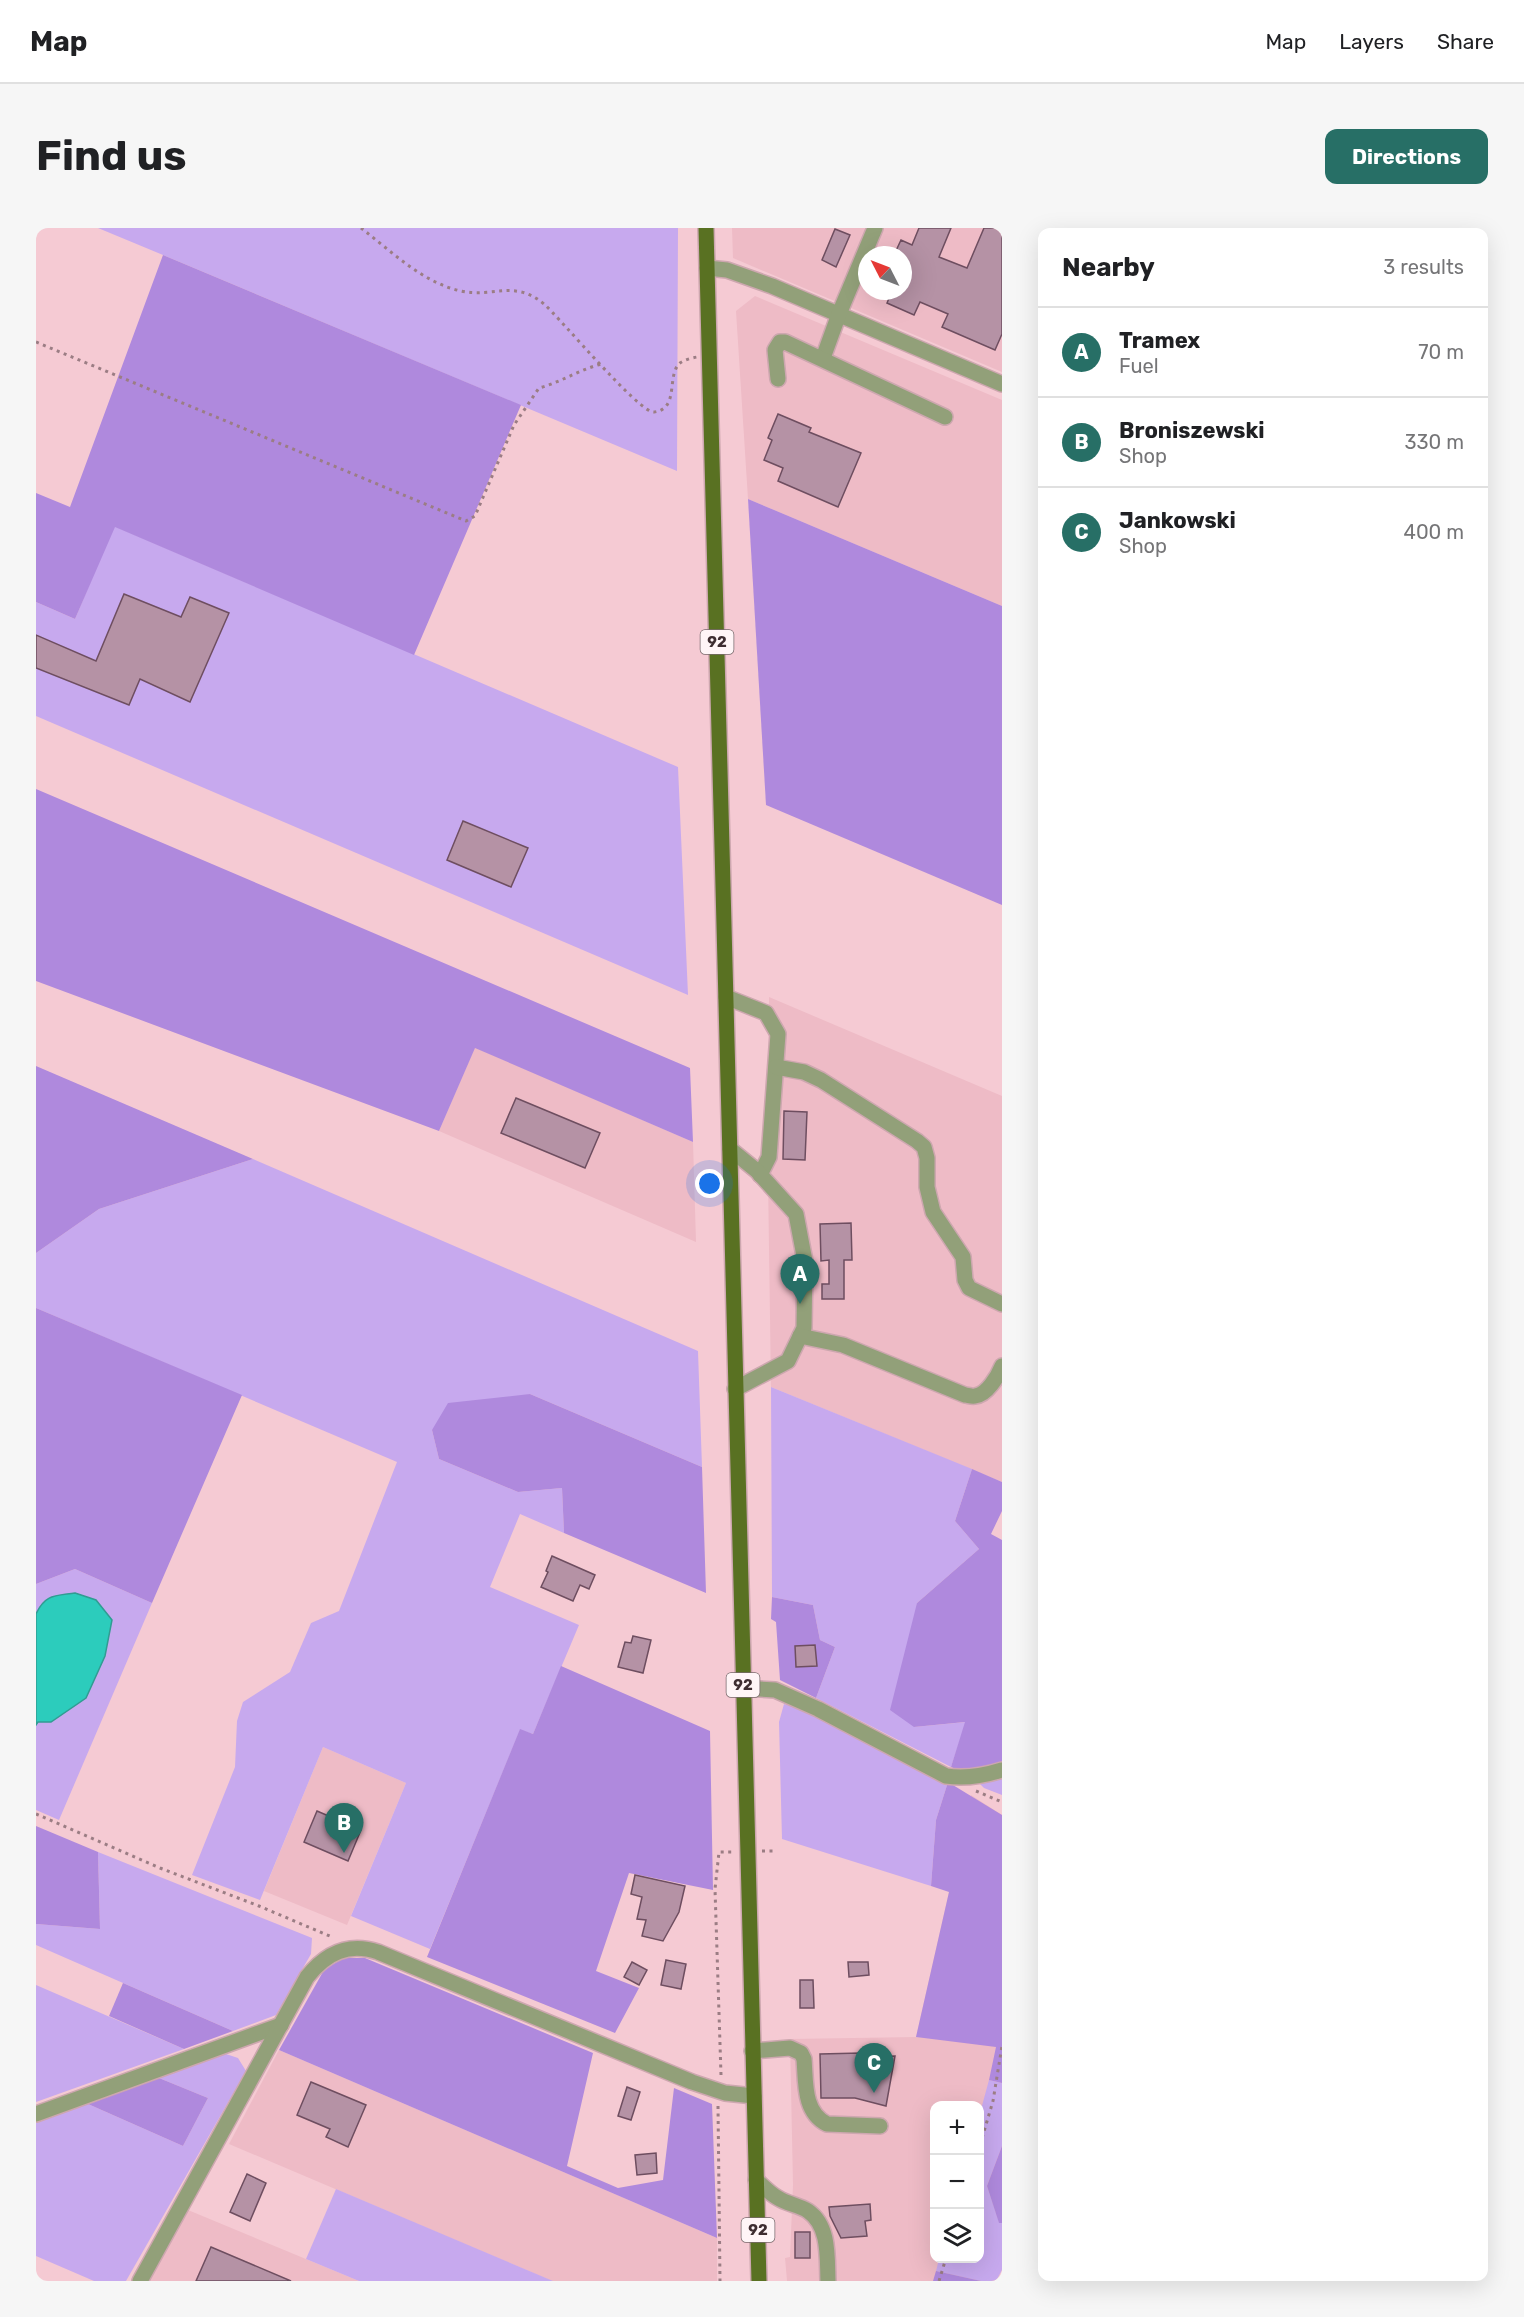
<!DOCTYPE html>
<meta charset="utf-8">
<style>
body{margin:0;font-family:Rubik,sans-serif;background:#f6f6f6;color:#202124}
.controls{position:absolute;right:18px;bottom:18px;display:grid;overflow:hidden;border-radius:12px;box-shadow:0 6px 24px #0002}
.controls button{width:54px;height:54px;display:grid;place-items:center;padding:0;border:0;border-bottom:2px solid #e0e0e0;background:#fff;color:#202124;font:30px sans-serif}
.compass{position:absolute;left:822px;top:18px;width:54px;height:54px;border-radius:50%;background:#fff;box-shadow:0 6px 24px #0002;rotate:312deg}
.you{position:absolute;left:674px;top:956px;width:21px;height:21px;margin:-15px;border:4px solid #fff;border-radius:50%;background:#1a73e8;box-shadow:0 0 0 9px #1a73e833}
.badge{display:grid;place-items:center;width:39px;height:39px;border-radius:50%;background:#276f66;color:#fff;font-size:20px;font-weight:700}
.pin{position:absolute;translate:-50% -50px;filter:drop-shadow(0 2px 3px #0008)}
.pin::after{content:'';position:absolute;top:32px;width:21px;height:18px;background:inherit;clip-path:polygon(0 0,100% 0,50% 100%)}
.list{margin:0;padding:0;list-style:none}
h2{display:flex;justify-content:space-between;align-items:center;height:78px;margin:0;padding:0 24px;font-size:26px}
h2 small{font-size:20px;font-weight:400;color:#757577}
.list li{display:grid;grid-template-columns:39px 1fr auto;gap:18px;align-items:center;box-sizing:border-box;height:90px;padding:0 24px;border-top:2px solid #e0e0e0}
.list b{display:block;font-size:22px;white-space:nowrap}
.list p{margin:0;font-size:20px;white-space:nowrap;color:#757577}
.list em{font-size:20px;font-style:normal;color:#757577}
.icon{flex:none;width:33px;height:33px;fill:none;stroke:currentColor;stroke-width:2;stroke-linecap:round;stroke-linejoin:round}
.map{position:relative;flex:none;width:966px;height:2053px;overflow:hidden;border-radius:12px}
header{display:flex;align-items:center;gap:36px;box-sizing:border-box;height:84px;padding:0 30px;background:#fff;border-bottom:2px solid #e0e0e0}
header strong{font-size:28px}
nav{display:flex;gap:33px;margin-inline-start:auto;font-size:21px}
.intro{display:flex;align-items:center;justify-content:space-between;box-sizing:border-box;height:144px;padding:0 36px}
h1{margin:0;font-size:42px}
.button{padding:15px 27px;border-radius:12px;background:#276f66;color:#fff;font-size:21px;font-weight:700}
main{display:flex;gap:36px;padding:0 36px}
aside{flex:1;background:#fff;border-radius:12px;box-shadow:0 6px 24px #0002}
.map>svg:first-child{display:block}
</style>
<header>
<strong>Map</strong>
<nav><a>Map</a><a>Layers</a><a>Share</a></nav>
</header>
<div class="intro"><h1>Find us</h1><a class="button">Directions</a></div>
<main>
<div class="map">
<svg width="966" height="2053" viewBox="0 0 966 2053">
<rect width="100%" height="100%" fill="#f5cad3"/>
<g fill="#eebbc6" fill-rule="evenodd">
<path d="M 696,0 L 966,0 L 966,144 L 697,30 ZM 831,27 L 867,27 L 867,63 L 831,63 Z"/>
<path d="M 719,68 L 966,172 L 966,378 L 712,271 L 700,83 Z"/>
<path d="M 733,769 L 966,868 L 966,1254 L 735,1159 L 732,949 Z"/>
<path d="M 439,819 L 657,914 L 660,1014 L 403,903 Z"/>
<path d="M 287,1519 L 370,1555 L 311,1697 L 228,1663 Z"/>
<path d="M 935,1567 L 966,1587 L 966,2042 L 960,2053 L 751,2053 L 749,2030 L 754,2029 L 757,1957 L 754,1811 L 880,1809 ZM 898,1878 L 944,1878 L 944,2030 L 898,2030 Z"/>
<path d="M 243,1822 L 681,2010 L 681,2053 L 516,2053 L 193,1916 Z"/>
<path d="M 152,1982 L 323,2053 L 114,2053 Z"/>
</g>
<g fill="#c7a9ee">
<path d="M 62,0 L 642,0 L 641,243 L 127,27 Z"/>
<path d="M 78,298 L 642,539 L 652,767 L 0,488 L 0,374 L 39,391 Z"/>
<path d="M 217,931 L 662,1123 L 666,1239 L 494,1166 L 396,1202 L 403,1231 L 482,1264 L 526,1260 L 528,1305 L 484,1286 L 454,1359 L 543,1397 L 497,1506 L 484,1502 L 394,1721 L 315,1688 L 370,1555 L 287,1519 L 224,1672 L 156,1647 L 199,1539 L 201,1493 L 207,1474 L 254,1444 L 275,1395 L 303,1383 L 361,1234 L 0,1080 L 0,1025 L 63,981 Z"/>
<path d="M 735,1159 L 936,1241 L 919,1293 L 943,1321 L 881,1375 L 878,1499 L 930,1494 L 915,1539 L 780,1470 L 799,1419 L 784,1412 L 777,1377 L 736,1369 Z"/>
<path d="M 39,1341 L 116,1375 L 23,1592 L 0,1582 L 0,1497 L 2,1494 L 15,1494 L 50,1469 L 39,1365 C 19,1368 9,1366 0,1386 L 0,1356 Z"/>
<path d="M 748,1476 L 785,1488 L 912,1554 L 900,1592 L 895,1658 L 746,1611 L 743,1494 Z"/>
<path d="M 966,1546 L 966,1567 L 948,1560 L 942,1554 Z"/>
<path d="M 62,1624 L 276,1710 L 275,1726 L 240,1787 L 197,1803 L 0,1717 L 0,1696 L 64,1701 Z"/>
<path d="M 0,1757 L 148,1821 L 0,1874 Z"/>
<path d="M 190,1826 L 202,1830 L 210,1843 L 90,2053 L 58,2053 L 0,2028 L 0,1894 L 52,1876 L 147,1918 L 172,1870 L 123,1850 Z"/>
<path d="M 953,1852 L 966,1855 L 966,1918 L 951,1958 L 963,1994 L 966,1995 L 966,2042 L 960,2053 L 945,2053 L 900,2043 L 903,2031 L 944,2030 L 944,1885 Z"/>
<path d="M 300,1961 L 517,2053 L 323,2053 L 270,2031 Z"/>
</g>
<g fill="#af89dd">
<path d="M 127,27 L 485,177 L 378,427 L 79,299 L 39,391 L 0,374 L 0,265 L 34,279 Z"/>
<path d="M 712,271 L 966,378 L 966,677 L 730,577 Z"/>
<path d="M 0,561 L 654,840 L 657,914 L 439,820 L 403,903 L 0,753 Z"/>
<path d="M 0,838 L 217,931 L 63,981 L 0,1025 Z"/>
<path d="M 0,1080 L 206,1167 L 116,1375 L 39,1341 L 0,1356 Z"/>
<path d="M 494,1166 L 666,1239 L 670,1365 L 528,1305 L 526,1260 L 482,1264 L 403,1231 L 396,1202 L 412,1175 Z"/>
<path d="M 936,1241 L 966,1254 L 966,1283 L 955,1306 L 966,1312 L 966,1536 L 927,1544 L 915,1539 L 929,1494 L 878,1499 L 854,1482 L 881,1375 L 943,1321 L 919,1293 Z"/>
<path d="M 736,1369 L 777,1377 L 784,1412 L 799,1419 L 780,1470 L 744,1452 L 740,1394 L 735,1391 Z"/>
<path d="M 525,1438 L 674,1503 L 677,1662 L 593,1645 L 560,1743 L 603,1760 L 579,1805 L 391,1729 L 484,1501 L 497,1506 Z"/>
<path d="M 912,1554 L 966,1587 L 966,1855 L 953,1852 L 960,1819 L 880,1809 L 913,1664 L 895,1658 L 900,1592 Z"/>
<path d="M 0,1598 L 62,1624 L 64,1701 L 0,1696 Z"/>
<path d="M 307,1730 L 329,1730 L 557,1825 L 531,1938 L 582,1960 L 627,1952 L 638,1860 L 676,1876 L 681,2010 L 243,1822 L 288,1742 Z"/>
<path d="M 87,1755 L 197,1803 L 148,1821 L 73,1788 Z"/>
<path d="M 123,1850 L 172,1870 L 147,1918 L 52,1876 Z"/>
<path d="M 966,1918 L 966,1995 L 963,1995 L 951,1958 Z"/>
<path d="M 900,2043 L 945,2053 L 897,2053 Z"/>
</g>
<path fill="#2cccbc" stroke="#319c92" stroke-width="1.5" d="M 39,1365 L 60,1372 L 76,1392 L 69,1428 L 50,1470 L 15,1494 L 2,1494 L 0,1497 L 0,1386 C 9,1366 19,1368 39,1365 Z"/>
<g fill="#b592a5" stroke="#6e4e60" stroke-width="1.5">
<path d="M 883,0 L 915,0 L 903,29 L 931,40 L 948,0 L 966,0 L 966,106 L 959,122 L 906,99 L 912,86 L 884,74 L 878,87 L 851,75 L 856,63 L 867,63 L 867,27 L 858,27 L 865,12 L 876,17 Z"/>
<path d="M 799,1 L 814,7 L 800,39 L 786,32 Z"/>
<path d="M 742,186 L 775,200 L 773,204 L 825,225 L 802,279 L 742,253 L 747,240 L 728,232 L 736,212 L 732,210 Z"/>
<path d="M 88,366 L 145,389 L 154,369 L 193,385 L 154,474 L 104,451 L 93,477 L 0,440 L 0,407 L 60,433 Z"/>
<path d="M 427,593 L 492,620 L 475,659 L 411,632 Z"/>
<path d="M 480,870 L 564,905 L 549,940 L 465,905 Z"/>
<path d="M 748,883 L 771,884 L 769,932 L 747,931 Z"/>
<path d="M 815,995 L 816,1032 L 808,1032 L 808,1071 L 786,1071 L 786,1056 L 793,1056 L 793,1032 L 785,1033 L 784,996 Z"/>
<path d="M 516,1328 L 559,1347 L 553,1361 L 544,1357 L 537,1373 L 505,1359 L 512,1344 L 510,1343 Z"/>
<path d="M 597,1408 L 615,1412 L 607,1445 L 582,1439 L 589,1414 L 595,1415 Z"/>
<path d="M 779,1417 L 781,1438 L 760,1439 L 759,1418 Z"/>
<path d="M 281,1583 L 325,1602 L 312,1633 L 268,1614 Z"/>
<path d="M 599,1647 L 649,1658 L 643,1684 L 627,1713 L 606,1708 L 610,1692 L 601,1691 L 606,1669 L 595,1666 Z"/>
<path d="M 630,1732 L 650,1736 L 645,1761 L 625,1757 Z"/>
<path d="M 596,1734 L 611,1742 L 603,1757 L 588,1749 Z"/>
<path d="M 812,1734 L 832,1734 L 833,1747 L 813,1749 Z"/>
<path d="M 764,1752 L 777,1752 L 778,1780 L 764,1780 Z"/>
<path d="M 825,1825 L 825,1829 L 859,1828 L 850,1878 L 819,1870 L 785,1870 L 784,1826 Z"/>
<path d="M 275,1854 L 330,1877 L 312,1919 L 290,1909 L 294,1901 L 261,1887 Z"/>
<path d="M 591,1859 L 604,1864 L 595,1892 L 582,1888 Z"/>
<path d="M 620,1925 L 621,1945 L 601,1947 L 599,1927 Z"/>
<path d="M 211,1946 L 230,1955 L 214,1993 L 194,1984 Z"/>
<path d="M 834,1976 L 835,1992 L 829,1993 L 831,2008 L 805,2010 L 794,1988 L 793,1979 Z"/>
<rect x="759" y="2004" width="15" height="26"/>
<path d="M 175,2019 L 255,2053 L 160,2053 Z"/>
</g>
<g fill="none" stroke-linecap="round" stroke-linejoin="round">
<defs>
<g id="minor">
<path d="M 671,40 L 691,42 L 736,58 L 966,156"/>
<path d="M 787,130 L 803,86 L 839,0"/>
<path d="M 742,151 L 739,122 L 744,114 L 749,114 L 909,189"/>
<path d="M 690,769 L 730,785 L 742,806 L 733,929 L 724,947"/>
<path d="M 740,839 L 768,844 L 785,852 L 881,913 L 888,919 L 891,930 L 891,959 L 897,984 L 927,1029 L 929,1052 L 933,1060 L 966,1076"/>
<path d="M 694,921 L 721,943 L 760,986 L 769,1033 L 768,1100 L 752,1133 L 699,1161"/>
<path d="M 764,1108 L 807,1117 L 929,1167 C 932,1167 936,1169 939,1168 C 951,1167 962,1148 966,1138"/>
<path d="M 707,1460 L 739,1462 L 782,1481 L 910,1548 C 930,1551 947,1548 966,1542"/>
<path d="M 716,1823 L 754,1820 L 765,1825 L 768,1831 C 770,1854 767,1884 791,1896 L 844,1898"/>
<path d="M 0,1886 L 245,1797"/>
<path d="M 720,1952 C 727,1958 734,1966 742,1970 C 751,1976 763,1977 772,1983 C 794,1998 791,2030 792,2053"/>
<path d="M 104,2053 L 271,1749 C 290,1725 312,1714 342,1724 L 656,1854 L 689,1865 L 718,1868"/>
</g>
<path id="major" d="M 670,0 L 723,2053"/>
</defs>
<use href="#minor" stroke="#cda7af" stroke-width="18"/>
<use href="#major" stroke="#cda7af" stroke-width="18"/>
<g stroke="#9b7d84" stroke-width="3" stroke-dasharray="3 4.5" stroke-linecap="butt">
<path d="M 325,0 C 355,23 387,55 425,63 C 458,70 478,51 508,76 C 525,91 603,185 618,184 C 644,181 630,147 644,135 C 648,132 655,130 661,129"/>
<path d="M 0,114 L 430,293 L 439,288 L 478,197 L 503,160 C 525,154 543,142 565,136"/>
<path d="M 940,1563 L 966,1574"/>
<path d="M 0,1586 L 124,1640 L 223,1678 L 296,1709"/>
<path d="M 726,1623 L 739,1623"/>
<path d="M 685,1847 L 679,1661 L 683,1624 L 698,1624"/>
<path d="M 682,1878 L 684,2053"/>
<path d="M 944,1917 L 957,1873 L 966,1818"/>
<path d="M 903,2053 L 910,2030"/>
</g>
<use href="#minor" stroke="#92a079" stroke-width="15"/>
<use href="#major" stroke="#597122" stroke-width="15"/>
</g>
<g text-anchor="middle" stroke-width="6" stroke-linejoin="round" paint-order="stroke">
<g fill="#fff5f7" stroke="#78696c" stroke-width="1.5">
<rect x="664.5" y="402" width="33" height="24" rx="4.5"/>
<rect x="690.5" y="1445" width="33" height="24" rx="4.5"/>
<rect x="705.5" y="1990" width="33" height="24" rx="4.5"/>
</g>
<g font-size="15" font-weight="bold" fill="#3e2d31">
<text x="681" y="419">92</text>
<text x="707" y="1462">92</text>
<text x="722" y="2007">92</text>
</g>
</g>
</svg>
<div class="controls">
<button>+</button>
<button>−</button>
<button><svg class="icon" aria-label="layers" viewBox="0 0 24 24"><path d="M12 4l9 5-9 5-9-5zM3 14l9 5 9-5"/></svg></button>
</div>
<svg class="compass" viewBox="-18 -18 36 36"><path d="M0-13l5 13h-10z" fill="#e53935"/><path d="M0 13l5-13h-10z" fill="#757577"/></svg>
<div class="you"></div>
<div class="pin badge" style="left:764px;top:1076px">A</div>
<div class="pin badge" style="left:308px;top:1625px">B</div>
<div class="pin badge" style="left:838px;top:1865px">C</div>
</div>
<aside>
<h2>Nearby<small>3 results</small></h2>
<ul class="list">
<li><span class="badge">A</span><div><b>Tramex</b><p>Fuel</p></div><em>70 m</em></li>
<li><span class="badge">B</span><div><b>Broniszewski</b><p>Shop</p></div><em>330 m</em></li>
<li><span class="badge">C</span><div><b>Jankowski</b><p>Shop</p></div><em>400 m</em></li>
</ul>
</aside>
</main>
